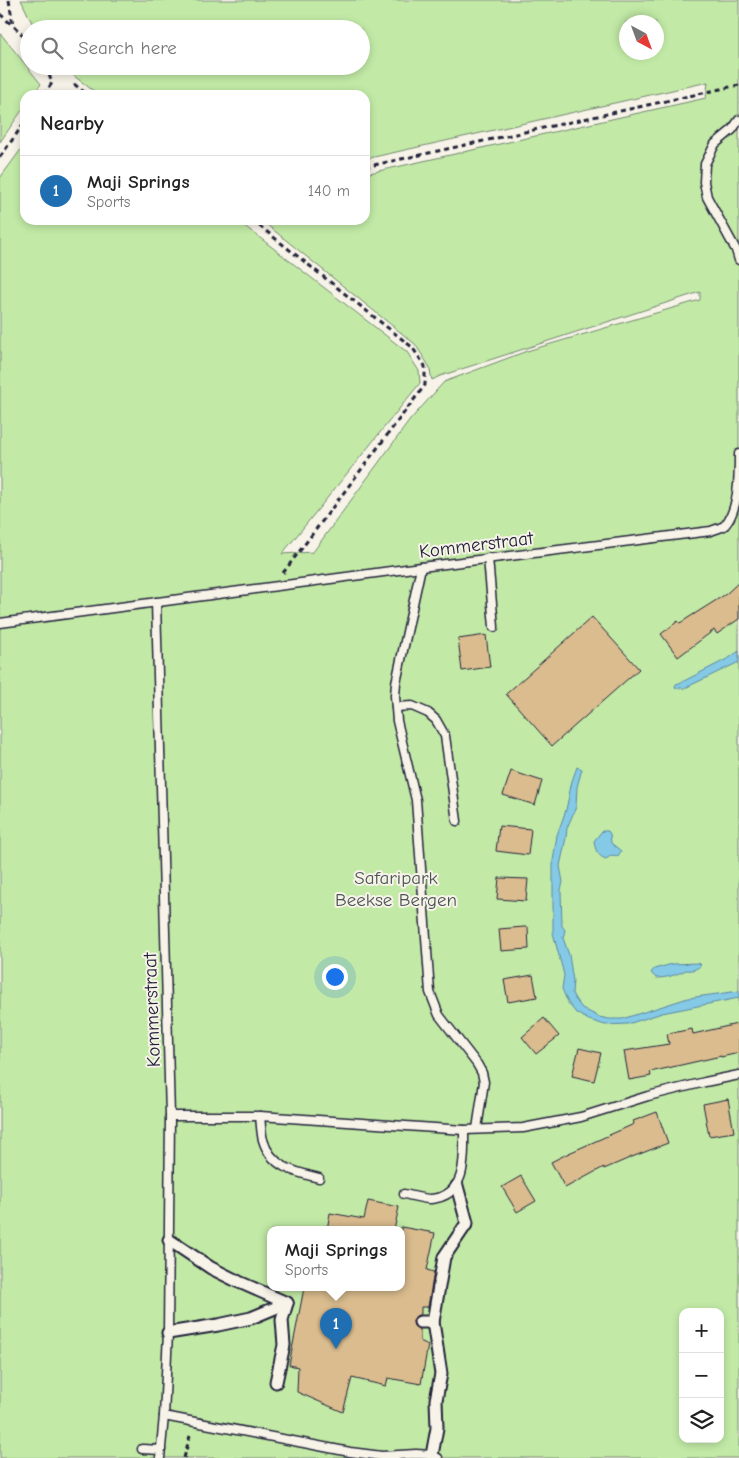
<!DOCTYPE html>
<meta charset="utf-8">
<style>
body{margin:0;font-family:"Comic Neue",sans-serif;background:#f6f6f6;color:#222}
.controls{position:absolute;right:15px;bottom:15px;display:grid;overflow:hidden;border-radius:10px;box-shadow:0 2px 8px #0003}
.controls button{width:45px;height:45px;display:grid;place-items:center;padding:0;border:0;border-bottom:1px solid #e0e0e0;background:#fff;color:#222;font:25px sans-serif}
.compass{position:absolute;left:619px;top:15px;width:45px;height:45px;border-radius:50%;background:#fff;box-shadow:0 2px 8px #0003;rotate:139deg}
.you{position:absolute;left:334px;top:976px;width:18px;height:18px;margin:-12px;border:4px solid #fff;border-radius:50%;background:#1a73e8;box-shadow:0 0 0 8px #1a73e833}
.badge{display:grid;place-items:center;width:32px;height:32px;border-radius:50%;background:#1f6fb2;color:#fff;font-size:16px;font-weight:700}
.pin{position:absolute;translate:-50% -41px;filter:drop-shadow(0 1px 2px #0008)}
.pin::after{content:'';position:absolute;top:26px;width:18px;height:15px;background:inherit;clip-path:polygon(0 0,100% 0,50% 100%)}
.popup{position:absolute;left:267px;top:1226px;width:138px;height:65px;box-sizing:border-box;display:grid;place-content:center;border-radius:10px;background:#fff;filter:drop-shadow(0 1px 4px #0005);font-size:16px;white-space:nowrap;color:#767676}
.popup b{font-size:19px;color:#222}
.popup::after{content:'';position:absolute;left:50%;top:100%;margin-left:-10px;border:10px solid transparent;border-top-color:#fff}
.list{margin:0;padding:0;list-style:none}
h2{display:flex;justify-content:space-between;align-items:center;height:65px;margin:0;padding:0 20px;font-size:21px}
h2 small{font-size:16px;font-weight:400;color:#767676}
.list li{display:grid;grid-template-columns:32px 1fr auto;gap:15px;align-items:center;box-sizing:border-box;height:70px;padding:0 20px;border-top:1px solid #e0e0e0}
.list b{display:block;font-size:19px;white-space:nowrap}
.list p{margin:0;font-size:16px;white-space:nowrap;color:#767676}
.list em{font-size:16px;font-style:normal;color:#767676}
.icon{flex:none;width:28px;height:28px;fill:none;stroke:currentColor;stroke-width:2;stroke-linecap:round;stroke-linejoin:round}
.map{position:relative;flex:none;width:739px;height:1458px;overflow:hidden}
.search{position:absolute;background:#fff;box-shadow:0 2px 8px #0003;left:20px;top:20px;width:350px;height:55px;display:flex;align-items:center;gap:12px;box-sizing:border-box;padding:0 18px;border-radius:28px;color:#767676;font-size:19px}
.panel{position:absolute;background:#fff;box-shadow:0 2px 8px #0003;left:20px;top:90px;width:350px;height:135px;border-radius:15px}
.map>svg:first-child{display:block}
</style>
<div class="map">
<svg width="739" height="1458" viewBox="0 0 739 1458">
<rect width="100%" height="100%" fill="#f7f3e8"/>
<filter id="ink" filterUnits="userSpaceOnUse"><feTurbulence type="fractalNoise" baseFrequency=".02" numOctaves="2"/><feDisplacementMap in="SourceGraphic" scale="10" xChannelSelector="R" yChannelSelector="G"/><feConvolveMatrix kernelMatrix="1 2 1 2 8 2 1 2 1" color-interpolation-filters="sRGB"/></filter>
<g filter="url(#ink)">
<g fill="#c2eaa6" stroke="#728670" fill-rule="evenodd">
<path d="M 21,0 L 739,0 L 739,1458 L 0,1458 L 0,178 L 25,144 L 25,220 L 237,220 L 407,352 L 419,371 L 420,383 L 282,554 L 313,552 L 410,420 L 444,382 L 527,351 L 700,300 L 700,292 L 440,376 L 432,380 L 429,366 L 415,344 L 261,220 L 365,220 L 365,174 L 706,98 L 708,82 L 365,159 L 365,95 L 99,95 L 74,76 L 81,66 L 361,66 L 361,29 L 35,29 ZM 626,22 L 656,22 L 656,52 L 626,52 ZM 271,1230 L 401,1230 L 401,1288 L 271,1288 ZM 683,1312 L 720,1312 L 720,1439 L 683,1439 Z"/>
<path d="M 0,33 L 41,84 L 33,95 L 25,95 L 25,106 L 0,142 Z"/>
</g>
<g fill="#84cae6" stroke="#5d87a2">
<path d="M 739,651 L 739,662 L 685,688 L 676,688 L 675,687 L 676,684 L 682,682 L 729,658 Z"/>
<path d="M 577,767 L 582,769 L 577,787 L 576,807 L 567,828 L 566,838 L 560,866 L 563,882 L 561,890 L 562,926 L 565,930 L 563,938 L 569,955 L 573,981 L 572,993 L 575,999 L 582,1008 L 599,1017 L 609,1019 L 622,1019 L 688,998 L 739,991 L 739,998 L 662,1013 L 628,1024 L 605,1025 L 589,1020 L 576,1013 L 568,1003 L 562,989 L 564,975 L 553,933 L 553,861 L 557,835 L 566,810 L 572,781 Z"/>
<path d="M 602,831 L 608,831 L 610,834 L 611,843 L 621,851 L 618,856 L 612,855 L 606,859 C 597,856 595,849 594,841 Z"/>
<path d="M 699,963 L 701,965 C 698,969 691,971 686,970 C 676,975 667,978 656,978 L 651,973 L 654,969 L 672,964 Z"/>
</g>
<g fill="#dabc8e" stroke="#22223b">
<path d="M 739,582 L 739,619 L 717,634 L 714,630 L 678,657 L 661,634 L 678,621 L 680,623 L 726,594 Z"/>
<path d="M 592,617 L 639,669 L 552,746 L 506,694 Z"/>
<path d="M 486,635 L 490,667 L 462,671 L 458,639 Z"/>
<path d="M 511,771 L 542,781 L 535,805 L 503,795 Z"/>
<path d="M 499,826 L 531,829 L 528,855 L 496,851 Z"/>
<path d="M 499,878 L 528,879 L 526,901 L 497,899 Z"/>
<path d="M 524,927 L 528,927 L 529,949 L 501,951 L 499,929 Z"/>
<path d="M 533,975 L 537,997 L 508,1002 L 504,980 Z"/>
<path d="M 544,1018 L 559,1036 L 536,1054 L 522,1037 Z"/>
<path d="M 737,1024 L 739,1036 L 739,1053 L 721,1057 L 721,1056 L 650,1072 L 651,1076 L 629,1080 L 624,1051 L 669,1044 L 667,1034 L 692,1029 L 693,1034 Z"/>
<path d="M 579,1048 L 601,1053 L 594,1081 L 572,1076 Z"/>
<path d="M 728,1099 L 734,1132 L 709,1136 L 703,1104 Z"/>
<path d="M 657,1112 L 668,1143 L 632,1157 L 604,1169 L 604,1167 L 565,1188 L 551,1162 L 569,1153 L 634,1124 L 633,1121 Z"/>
<path d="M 521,1176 L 536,1201 L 517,1212 L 502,1187 Z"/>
<path d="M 368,1201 L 399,1207 L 394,1230 L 327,1230 L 330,1213 L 364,1219 Z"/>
<path d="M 401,1227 L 435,1233 L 427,1270 L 434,1272 L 428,1307 L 421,1307 L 421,1314 L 416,1316 L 413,1322 L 414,1326 L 420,1329 L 420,1341 L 428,1345 L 421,1384 L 388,1378 L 386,1386 L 352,1378 L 343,1412 L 297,1392 L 298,1367 L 289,1365 L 304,1288 L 401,1288 Z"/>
</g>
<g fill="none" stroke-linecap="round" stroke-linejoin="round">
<defs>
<g id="service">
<path d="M 739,120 L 732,130 L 715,144 L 705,164 L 704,182 L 707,197 L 736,250 L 739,260"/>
<path d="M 488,558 L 494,627"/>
<path d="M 421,567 L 396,683 L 395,696 L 397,721 L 416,800 L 430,992 L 439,1015 L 477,1064 L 482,1073 L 484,1082 L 477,1129"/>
<path d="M 156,602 L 170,1116 L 168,1333 L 164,1416 L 160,1458"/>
<path d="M 0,623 L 421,567 L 711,531 C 715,529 722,528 725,525 C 739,509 739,476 739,454"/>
<path d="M 396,707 L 412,706 L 428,713 L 436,720 L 445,736 L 457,821"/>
<path d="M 170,1116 L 260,1116 L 464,1130 L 523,1128 L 581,1117 L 648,1096 L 705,1082 L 739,1075"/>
<path d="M 260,1116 C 261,1124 261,1133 263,1140 C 271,1167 294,1172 319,1178"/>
<path d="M 404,1194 C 413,1196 423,1199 431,1199 C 468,1196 464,1156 464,1130"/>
<path d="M 164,1416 L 350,1452 L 382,1456 L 416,1454 L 432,1455 L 438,1458"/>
<path d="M 142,1449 L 161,1450"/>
</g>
<g id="pedestrian">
<path d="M 169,1240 L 211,1268 L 239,1282 L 287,1303"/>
<path d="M 420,1322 L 433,1322 L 444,1257 L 467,1223 L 457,1186"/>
<path d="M 168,1333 L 218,1325 L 251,1318 L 287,1303"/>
<path d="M 276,1382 L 284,1345 L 282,1320 L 287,1303"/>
<path d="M 432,1455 L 437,1428 L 436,1400 L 441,1374 L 433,1322"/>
</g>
</defs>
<use href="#service" stroke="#22223b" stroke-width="11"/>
<use href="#pedestrian" stroke="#22223b" stroke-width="15"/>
<g stroke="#22223b" stroke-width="3" stroke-dasharray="5 4" stroke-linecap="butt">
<path d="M 9,0 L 13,25 L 29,42"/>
<path d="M 0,14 L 12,25"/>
<path d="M 74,84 L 88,95"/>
<path d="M 44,95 L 52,83 L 46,66"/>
<path d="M 0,157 L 25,122"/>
<path d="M 365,167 L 739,85"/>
<path d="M 252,220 L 412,347 L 425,366 L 425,385 L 283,573"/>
<path d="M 184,1458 L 191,1432"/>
</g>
<use href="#service" stroke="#f7f3e8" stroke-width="8"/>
<use href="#pedestrian" stroke="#f7f3e8" stroke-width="11"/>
</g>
</g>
<g text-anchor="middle" stroke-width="4" stroke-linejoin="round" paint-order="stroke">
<g font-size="19" fill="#22223b" stroke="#f7f3e8">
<text transform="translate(476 544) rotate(-7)" y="7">Kommerstraat</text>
<text transform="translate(151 1010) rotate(-92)" y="7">Kommerstraat</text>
</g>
<g font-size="19" fill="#4a5456" stroke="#f7f3e8">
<text x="396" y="884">Safaripark<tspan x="396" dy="22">Beekse Bergen</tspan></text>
</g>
</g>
</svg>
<div class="controls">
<button>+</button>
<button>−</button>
<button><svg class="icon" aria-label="layers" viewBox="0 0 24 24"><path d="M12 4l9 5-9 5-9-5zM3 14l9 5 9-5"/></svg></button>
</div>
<svg class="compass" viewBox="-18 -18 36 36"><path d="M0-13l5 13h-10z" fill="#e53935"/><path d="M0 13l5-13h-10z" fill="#767676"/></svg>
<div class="you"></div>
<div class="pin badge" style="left:336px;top:1349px">1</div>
<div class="popup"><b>Maji Springs</b>Sports</div>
<div class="search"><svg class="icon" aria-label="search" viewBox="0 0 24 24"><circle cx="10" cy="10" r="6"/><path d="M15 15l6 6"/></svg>Search here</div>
<section class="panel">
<h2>Nearby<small></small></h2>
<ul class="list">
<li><span class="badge">1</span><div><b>Maji Springs</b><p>Sports</p></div><em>140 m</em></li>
</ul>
</section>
</div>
